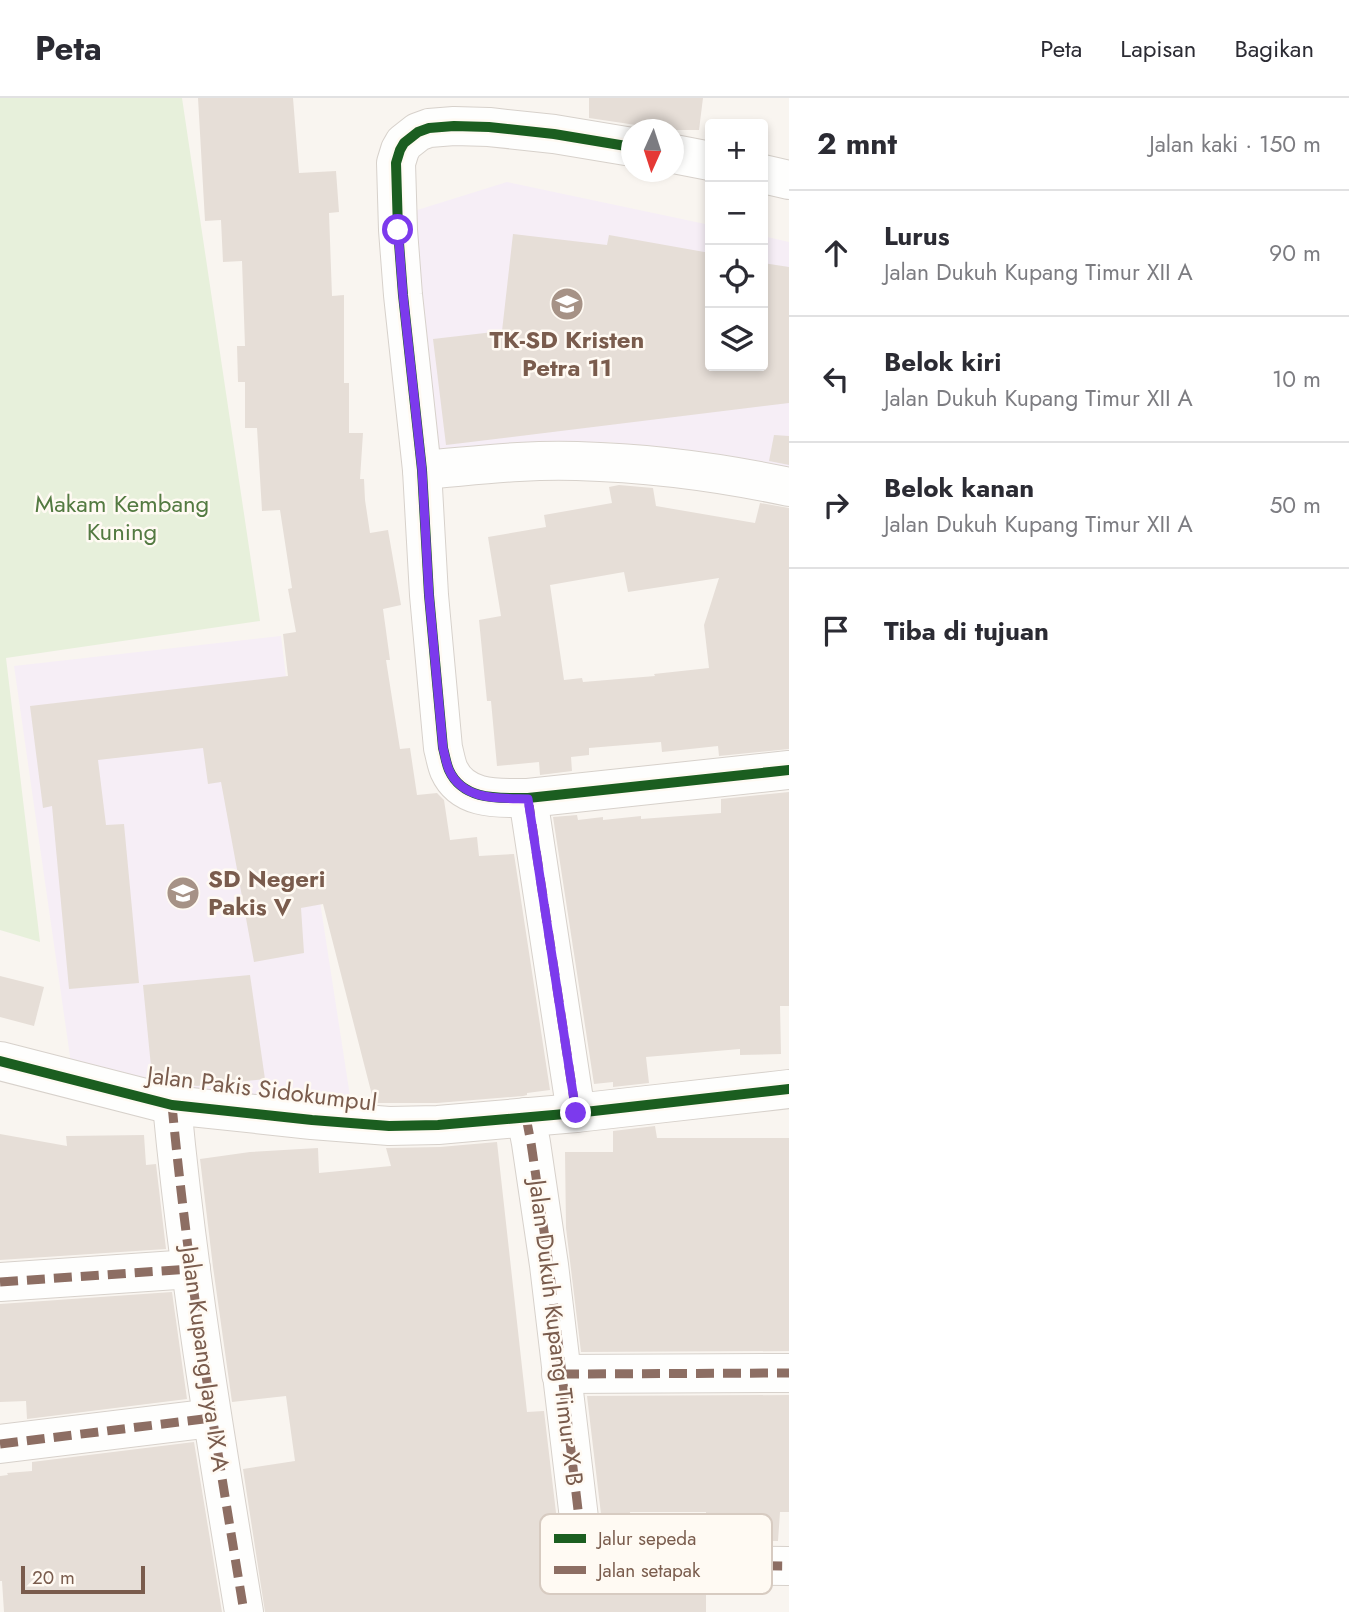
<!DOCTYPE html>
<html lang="id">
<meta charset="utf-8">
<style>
body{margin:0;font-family:Jost,sans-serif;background:#f2f2f3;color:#2b2b33}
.controls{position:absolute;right:21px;top:21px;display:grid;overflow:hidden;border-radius:7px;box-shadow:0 4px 10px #0003}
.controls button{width:63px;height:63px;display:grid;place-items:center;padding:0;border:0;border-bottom:2px solid #e1e1e2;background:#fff;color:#2b2b33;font:35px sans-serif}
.compass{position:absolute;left:621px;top:21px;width:63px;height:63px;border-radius:50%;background:#fff;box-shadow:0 4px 10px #0003;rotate:183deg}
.scale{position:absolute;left:21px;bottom:18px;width:124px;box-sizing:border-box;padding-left:7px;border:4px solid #7a5c4d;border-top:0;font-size:19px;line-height:24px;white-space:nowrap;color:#7a5c4d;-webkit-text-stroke:5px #fffaf3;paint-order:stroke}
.stop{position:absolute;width:21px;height:21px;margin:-16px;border:5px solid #7c3aed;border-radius:50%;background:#fff}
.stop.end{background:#7c3aed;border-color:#fff;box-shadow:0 2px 7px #0008}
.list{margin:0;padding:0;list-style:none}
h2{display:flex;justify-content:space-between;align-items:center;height:91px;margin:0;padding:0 28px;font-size:30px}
h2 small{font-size:23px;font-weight:400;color:#7c7c81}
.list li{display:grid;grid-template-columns:46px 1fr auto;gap:21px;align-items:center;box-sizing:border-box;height:126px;padding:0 28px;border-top:2px solid #e1e1e2}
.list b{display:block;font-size:26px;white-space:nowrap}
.list p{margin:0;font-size:23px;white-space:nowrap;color:#7c7c81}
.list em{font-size:23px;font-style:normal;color:#7c7c81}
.icon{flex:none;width:38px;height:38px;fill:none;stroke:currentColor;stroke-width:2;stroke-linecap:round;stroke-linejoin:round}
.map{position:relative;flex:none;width:789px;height:1514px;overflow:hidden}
header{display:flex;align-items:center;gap:42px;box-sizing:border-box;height:98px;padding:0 35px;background:#fff;border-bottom:2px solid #e1e1e2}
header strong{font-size:33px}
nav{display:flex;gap:38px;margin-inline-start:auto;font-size:24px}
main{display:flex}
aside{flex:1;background:#fff}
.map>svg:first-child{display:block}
</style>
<header>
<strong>Peta</strong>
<nav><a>Peta</a><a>Lapisan</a><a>Bagikan</a></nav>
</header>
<main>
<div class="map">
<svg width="789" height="1514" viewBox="0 0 789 1514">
<rect width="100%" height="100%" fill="#f9f5f0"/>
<g fill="#f6eef6">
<path d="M 507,84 L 710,127 L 710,268 L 763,268 L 763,138 L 789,144 L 789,376 L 610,344 L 440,366 L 414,113 Z"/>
<path d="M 281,538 L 289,603 L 352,1011 L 75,993 L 14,568 Z"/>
</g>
<path fill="#e7f0db" d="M 0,0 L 182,0 L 260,523 L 6,560 L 40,844 L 0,832 Z"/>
<g fill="#e6ded7" fill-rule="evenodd">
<path d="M 198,0 L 293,0 L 299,75 L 336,73 L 339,114 L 329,115 L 332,198 L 344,197 L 344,285 L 349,285 L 349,335 L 363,335 L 360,381 L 364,381 L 365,402 L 370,435 L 388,432 L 401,507 L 383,511 L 390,562 L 386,562 L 400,651 L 410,650 L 417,697 L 437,695 L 444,702 L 450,742 L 477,739 L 479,758 L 514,756 L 550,992 L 527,995 L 527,997 L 523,998 L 437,1005 L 374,1005 L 323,806 L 301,810 L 304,855 L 254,864 L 221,684 L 208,686 L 203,650 L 98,662 L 106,727 L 124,726 L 139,885 L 69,891 L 52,708 L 43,710 L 30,608 L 288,578 L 283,536 L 296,534 L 288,491 L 292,490 L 280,412 L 262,413 L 257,330 L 245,330 L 245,284 L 238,284 L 237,248 L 245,248 L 242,163 L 223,164 L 221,122 L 205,123 Z"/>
<path d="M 589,0 L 703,0 L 699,32 L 645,32 L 636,27 L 589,20 Z"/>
<path d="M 513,136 L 607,147 L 609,137 L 710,155 L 710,268 L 763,268 L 763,165 L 789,169 L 789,305 L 446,347 L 433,241 L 502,233 Z"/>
<path d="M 774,337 L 789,338 L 789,367 L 769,363 Z"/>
<path d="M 619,387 L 653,390 L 656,408 L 755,425 L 760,405 L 789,410 L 789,651 L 719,658 L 718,648 L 662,654 L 661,644 L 589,650 L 589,657 L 571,659 L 572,673 L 540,677 L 539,664 L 497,668 L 491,603 L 487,603 L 479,522 L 501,518 L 488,439 L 546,429 L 544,417 L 612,405 L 609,389 ZM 624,474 L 628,494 L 719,480 L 704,527 L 709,570 L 654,576 L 655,578 L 583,584 L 582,580 L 564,582 L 550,487 Z"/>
<path d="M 789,694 L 789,908 L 780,908 L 781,956 L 740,957 L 740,951 L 646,959 L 649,985 L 613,989 L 613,984 L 594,986 L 553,719 L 577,717 L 578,722 L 603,719 L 603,722 L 641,718 L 641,721 L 721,715 L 721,701 Z"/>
<path d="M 250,877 L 265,981 L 197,988 L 176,985 L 152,979 L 143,887 Z"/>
<path d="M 0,878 L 44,889 L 34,928 L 0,919 Z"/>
<path d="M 655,1028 L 657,1040 L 789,1040 L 789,1253 L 581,1254 L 566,1130 L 565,1054 L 613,1054 L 613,1033 Z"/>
<path d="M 0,1036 L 67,1048 L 66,1038 L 144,1037 L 146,1067 L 156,1066 L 166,1151 L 0,1162 Z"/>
<path d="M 497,1044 L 527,1314 L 544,1313 L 559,1440 L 566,1461 L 579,1477 L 599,1487 L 706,1489 L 706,1514 L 265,1514 L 243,1371 L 295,1363 L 286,1298 L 232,1304 L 213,1169 L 200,1061 L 250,1054 L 318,1050 L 319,1075 L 391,1068 L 386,1050 L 440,1049 Z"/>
<path d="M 172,1194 L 187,1301 L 27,1321 L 26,1303 L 0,1304 L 0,1206 Z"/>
<path d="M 789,1297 L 789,1414 L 780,1414 L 778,1443 L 706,1442 L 706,1414 L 630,1414 L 634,1444 L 610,1444 L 605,1442 L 603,1433 L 587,1298 Z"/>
<path d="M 194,1344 L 222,1514 L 4,1514 L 2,1483 L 0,1483 L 0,1378 L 8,1377 L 7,1375 L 32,1373 L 32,1364 Z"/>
</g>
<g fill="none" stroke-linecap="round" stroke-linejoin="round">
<defs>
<g id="minor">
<path d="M 632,49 L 554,36 L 489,29 L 454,28 L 429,30 L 418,34 L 404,45 L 400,52 L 396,65 L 398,132 L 403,197 L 422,372 L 429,497 L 443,650 C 445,657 446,665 449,672 C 463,703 499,700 528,700 L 789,672"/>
<path d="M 674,56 L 710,63"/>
<path d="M 763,76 L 789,82"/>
<path d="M 422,372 C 473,368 526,361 577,363 C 648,365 719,374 789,389"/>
<path d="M 528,700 L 576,1015"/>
<path d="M 172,1007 C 188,1177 216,1345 244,1514"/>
<path d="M 526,1019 L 531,1045 L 549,1167 L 581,1437 C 585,1455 588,1460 606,1466 L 789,1468"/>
<path d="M 0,1184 L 191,1171"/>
<path d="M 561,1276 L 789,1275"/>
<path d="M 0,1346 L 212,1320"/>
</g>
<path id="tertiary" d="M 0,963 L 172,1007 L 312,1022 L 389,1028 L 438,1027 L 576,1015 L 789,991"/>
</defs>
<use href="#minor" stroke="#d7d1cb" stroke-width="40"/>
<use href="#tertiary" stroke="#d7d1cb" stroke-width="40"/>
<use href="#minor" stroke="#fefefd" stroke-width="38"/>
<use href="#tertiary" stroke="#fefefd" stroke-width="38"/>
<g stroke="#8d6e63" stroke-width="9" stroke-dasharray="18 9" stroke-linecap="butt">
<path d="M 528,700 L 576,1015"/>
<path d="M 172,1007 C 188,1177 216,1345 244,1514"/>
<path d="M 526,1019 L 531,1045 L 549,1167 L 581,1437 C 585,1455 588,1460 606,1466 L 789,1468"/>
<path d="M 0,1184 L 191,1171"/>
<path d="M 561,1276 L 789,1275"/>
<path d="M 0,1346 L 212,1320"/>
</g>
<defs>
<g id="cycleway">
<path d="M 632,49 L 554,36 L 489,29 L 454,28 L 429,30 L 418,34 L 404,45 L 400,52 L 396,65 L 398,132 L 403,197 L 422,372 L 429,497 L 443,650 C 445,657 446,665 449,672 C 463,703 499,700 528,700 L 789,672"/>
<path d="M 0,963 L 172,1007 L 312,1022 L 389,1028 L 438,1027 L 576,1015 L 789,991"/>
</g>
</defs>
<use href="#cycleway" stroke="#fffaf3" stroke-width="15"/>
<use href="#cycleway" stroke="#1b5e20" stroke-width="10"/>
</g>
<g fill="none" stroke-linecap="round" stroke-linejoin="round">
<path stroke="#7c3aed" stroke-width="9" d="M 398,132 L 403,197 L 422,372 L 429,497 L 443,650 C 445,657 446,665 449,672 C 463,703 499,700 528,701 L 576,1015"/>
</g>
<defs>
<symbol id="school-disc" viewBox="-11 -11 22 22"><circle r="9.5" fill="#a69286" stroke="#fffaf3"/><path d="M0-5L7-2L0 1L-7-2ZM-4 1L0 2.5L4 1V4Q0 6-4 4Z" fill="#fff"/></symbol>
</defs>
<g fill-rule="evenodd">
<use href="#school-disc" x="548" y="187" width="38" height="38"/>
<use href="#school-disc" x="164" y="776" width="38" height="38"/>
</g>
<g text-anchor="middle" stroke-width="5" stroke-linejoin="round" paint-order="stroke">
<g font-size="24" font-weight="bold" fill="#7a5c4d" stroke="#fffaf3">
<text x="567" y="250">TK-SD Kristen<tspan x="567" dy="28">Petra 11</tspan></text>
<text x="208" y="789" text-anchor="start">SD Negeri<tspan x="208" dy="28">Pakis V</tspan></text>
</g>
<g font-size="24" fill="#537a41" stroke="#fffaf3">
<text x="122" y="414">Makam Kembang<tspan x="122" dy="28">Kuning</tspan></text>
</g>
<g font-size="24" fill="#7a5c4d" stroke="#fffaf3">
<text transform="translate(262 991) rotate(7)" y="8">Jalan Pakis Sidokumpul</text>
<text transform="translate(556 1235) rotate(83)" y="8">Jalan Dukuh Kupang Timur X B</text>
<text transform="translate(205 1261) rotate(82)" y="8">Jalan Kupang Jaya IX A</text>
</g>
</g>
<rect x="540" y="1416" width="232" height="80" rx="10" fill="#fffaf3" stroke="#d7cbc1" stroke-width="2"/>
<rect x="554" y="1436" width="32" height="9" fill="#1b5e20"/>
<rect x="554" y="1468" width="32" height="8" fill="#8d6e63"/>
<g font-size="19" fill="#7a5c4d">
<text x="598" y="1447">Jalur sepeda</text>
<text x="598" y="1479">Jalan setapak</text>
</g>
</svg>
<div class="controls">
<button>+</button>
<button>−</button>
<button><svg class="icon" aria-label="locate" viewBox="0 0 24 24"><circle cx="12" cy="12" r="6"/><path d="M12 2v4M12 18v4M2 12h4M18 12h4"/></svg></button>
<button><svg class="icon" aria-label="layers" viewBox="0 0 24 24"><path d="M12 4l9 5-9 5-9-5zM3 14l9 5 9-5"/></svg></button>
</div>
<svg class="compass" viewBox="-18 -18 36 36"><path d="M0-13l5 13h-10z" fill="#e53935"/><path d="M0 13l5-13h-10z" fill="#7c7c81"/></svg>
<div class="scale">20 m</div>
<div class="stop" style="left:398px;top:132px"></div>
<div class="stop end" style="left:576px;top:1015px"></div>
</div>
<aside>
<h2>2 mnt<small>Jalan kaki · 150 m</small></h2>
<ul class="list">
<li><svg class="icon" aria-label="ahead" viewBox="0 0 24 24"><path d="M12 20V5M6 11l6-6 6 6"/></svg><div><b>Lurus</b><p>Jalan Dukuh Kupang Timur XII A</p></div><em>90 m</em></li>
<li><svg class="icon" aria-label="left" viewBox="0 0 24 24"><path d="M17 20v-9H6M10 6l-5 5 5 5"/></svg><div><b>Belok kiri</b><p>Jalan Dukuh Kupang Timur XII A</p></div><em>10 m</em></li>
<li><svg class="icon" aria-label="right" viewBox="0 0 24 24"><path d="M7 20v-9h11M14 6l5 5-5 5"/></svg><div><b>Belok kanan</b><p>Jalan Dukuh Kupang Timur XII A</p></div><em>50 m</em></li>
<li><svg class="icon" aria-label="arrive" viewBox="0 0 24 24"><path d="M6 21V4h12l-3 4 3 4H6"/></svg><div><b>Tiba di tujuan</b></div></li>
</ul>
</aside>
</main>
